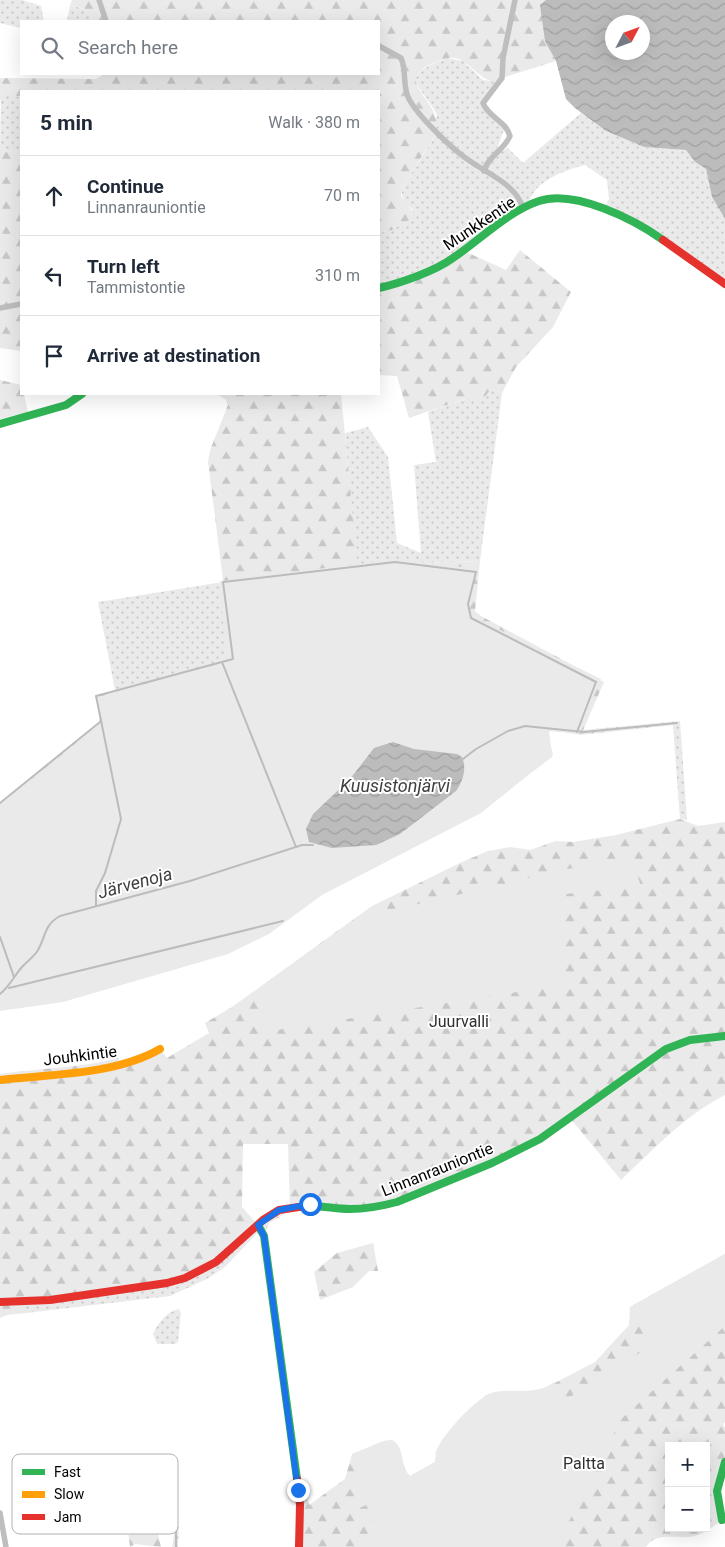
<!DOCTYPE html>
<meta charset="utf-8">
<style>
body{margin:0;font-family:Roboto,sans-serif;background:#f2f2f3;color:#1f2937}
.controls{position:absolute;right:15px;bottom:15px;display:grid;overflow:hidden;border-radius:0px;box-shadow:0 5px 20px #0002}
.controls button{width:45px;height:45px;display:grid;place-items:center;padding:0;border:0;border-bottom:1px solid #e0e1e3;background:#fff;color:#1f2937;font:25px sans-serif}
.compass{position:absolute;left:605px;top:15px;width:45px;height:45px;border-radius:50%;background:#fff;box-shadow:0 5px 20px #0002;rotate:49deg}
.stop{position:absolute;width:15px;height:15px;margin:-11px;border:4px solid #1a73e8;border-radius:50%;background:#fff}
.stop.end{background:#1a73e8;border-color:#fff;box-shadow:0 1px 5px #0008}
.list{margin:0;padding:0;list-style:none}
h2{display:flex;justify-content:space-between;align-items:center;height:65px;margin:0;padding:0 20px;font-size:21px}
h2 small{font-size:16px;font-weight:400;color:#747a83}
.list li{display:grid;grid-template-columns:32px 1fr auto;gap:15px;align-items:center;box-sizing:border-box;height:80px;padding:0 20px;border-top:1px solid #e0e1e3}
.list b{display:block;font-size:19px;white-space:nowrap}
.list p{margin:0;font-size:16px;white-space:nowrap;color:#747a83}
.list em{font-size:16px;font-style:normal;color:#747a83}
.icon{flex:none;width:28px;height:28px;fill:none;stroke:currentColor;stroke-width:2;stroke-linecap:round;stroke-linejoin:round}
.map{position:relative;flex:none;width:725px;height:1547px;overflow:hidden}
.search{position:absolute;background:#fff;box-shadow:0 5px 20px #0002;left:20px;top:20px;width:360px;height:55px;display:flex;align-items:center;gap:12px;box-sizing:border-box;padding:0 18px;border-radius:0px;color:#747a83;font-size:19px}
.panel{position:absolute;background:#fff;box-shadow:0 5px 20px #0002;left:20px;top:90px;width:360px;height:305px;border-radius:0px}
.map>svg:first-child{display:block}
</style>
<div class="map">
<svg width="725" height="1547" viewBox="0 0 725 1547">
<defs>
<pattern id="grass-dots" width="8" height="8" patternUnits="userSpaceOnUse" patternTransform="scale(1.25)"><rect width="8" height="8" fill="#eaeaea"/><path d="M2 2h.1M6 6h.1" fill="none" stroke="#c7c7c7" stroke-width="1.8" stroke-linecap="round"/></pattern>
<pattern id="forest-firs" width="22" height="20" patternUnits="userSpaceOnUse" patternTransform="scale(1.25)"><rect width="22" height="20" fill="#eaeaea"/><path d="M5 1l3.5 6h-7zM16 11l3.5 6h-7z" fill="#c7c7c7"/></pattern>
<pattern id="water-waves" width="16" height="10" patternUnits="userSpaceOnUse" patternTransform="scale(1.25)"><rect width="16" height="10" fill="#bcbcbc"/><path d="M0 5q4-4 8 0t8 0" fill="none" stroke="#a0a0a0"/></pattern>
</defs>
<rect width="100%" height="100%" fill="#fff"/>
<g fill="url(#grass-dots)">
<path d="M 0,0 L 22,0 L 41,6 L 44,21 L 21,21 L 21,28 L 0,23 Z"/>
<path d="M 70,5 L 84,9 L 95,21 L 67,21 Z"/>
<path d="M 448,58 L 463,61 L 483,80 L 498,82 L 483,103 L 505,127 L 495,154 L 508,148 L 523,163 L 581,113 L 606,131 L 644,147 L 686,150 L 695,162 L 706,169 L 712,197 L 725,219 L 725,284 L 650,230 L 604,208 L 609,199 L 607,180 L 585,165 C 564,170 532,182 528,206 L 464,251 L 379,288 L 379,233 L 392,230 L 413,210 C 406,203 401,199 402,189 L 433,139 L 437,115 C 421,83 394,77 448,58 Z"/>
<path d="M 1,96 L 21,96 L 21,152 L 0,151 Z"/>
<path d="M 490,390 L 502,393 L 480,561 L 422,563 L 357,570 L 345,433 L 368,427 L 388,457 L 397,543 L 421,553 L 414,465 L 436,462 L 428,412 Z"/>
<path d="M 223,582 L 233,659 L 115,690 L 98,602 Z"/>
<path d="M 680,721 L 687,820 L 680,819 L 673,725 L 581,735 L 583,730 Z"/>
<path d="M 285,1208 L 285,1214 L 269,1223 L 264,1236 L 261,1229 L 225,1267 L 207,1279 L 170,1296 L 26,1313 L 26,1301 L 258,1225 Z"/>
<path d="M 179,1309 L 181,1313 L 178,1342 L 175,1344 L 157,1344 L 153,1334 C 158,1323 167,1311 179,1309 Z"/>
<path d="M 170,1502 L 179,1528 L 178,1547 L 172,1547 C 176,1534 173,1515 160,1507 Z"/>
</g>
<g fill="url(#forest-firs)" fill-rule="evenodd">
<path d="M 72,0 L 546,0 C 538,21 546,42 556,61 L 502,78 L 498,82 C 476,82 467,51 444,59 C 381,80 445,97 436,133 L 402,189 L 401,196 L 416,216 L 392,230 L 379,233 L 379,91 L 21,91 L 21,96 L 2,96 L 0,103 L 0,78 L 96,79 L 104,74 L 379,74 L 379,21 L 95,21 L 84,9 L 70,5 Z"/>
<path d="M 0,151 L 21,152 L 21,351 L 0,348 Z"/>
<path d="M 520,250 L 571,292 L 553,327 L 516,367 L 502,393 L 490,390 L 480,403 L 470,397 L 409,418 L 397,376 L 379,375 L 379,288 L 464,251 L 506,270 Z"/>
<path d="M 0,380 L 21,385 L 21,394 L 24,394 L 28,412 L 0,419 Z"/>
<path d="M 217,394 L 341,394 L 358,570 L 422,563 L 480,561 L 475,611 L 481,616 L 604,682 L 581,735 L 549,730 L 552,757 L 482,810 L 0,994 L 0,803 L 97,726 C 103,717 98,706 96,696 L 233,659 L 208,462 L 210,450 L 228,405 L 226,400 Z"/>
<path d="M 680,819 L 698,826 L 725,822 L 725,1095 C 685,1115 653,1150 621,1180 L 570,1118 L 540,1139 L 383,1206 L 290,1207 L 288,1144 L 243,1144 L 242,1207 L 258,1225 L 230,1251 L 185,1278 L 26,1301 L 26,1313 L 7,1315 L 0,1318 L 0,1074 C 39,1068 81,1068 119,1058 L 117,1065 L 160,1049 L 167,1058 L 209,1033 L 205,1023 L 232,1007 L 372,906 L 462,862 L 488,851 L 510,847 L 530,850 L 556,841 L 573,842 L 616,835 Z"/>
<path d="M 373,1243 L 378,1271 L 369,1271 L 353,1287 L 320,1300 L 314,1272 L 337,1253 Z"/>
<path d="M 725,1254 L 725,1422 L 723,1424 L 725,1428 L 725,1462 L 718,1482 L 722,1520 C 715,1525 707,1532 698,1535 C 682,1541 656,1530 646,1547 L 299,1547 L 297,1481 L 304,1484 L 309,1505 L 345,1479 L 352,1454 L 384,1441 L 392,1440 C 406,1448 399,1466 410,1476 L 435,1462 L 436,1451 L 442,1440 L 485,1396 L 495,1392 L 535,1391 L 545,1388 L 595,1362 L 629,1325 L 630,1307 ZM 669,1446 L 706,1446 L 706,1528 L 669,1528 Z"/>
<path d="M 124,1497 L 165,1503 L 153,1510 L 161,1547 L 135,1544 L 130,1547 Z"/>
</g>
<g fill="#eaeaea">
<path d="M 398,559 L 477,569 L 467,614 L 601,679 L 578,733 L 547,731 L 553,755 L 481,813 L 322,895 L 269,934 L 228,954 L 63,1002 L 0,1011 L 0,805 L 102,722 L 98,697 L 226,662 L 220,581 Z"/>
<path d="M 632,859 L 641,886 L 566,894 L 561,985 L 258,1033 L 263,985 L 355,919 L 567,869 Z"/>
<path d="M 725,1254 L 725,1326 L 621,1419 L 556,1547 L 367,1547 L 379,1500 L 359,1508 L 352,1454 L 384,1441 L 392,1440 C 406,1448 399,1466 410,1476 L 435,1462 C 437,1455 436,1450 440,1444 C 448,1429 479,1395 495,1392 C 517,1388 536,1396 554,1382 L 562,1402 L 649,1347 L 633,1305 Z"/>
</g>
<g fill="url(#water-waves)" fill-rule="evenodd">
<path d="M 546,0 L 725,0 L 725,219 L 712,197 L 706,169 L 695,162 L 686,150 L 644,147 L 606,131 L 575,108 L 566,99 L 556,61 L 545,41 L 540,5 ZM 612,22 L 642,22 L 642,52 L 612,52 Z"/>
<path d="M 393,742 L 414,749 L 457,754 L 462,757 C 467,768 463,781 456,791 L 400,834 L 376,845 L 332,848 L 309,842 L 306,829 L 313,814 L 350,779 L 374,748 Z"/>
</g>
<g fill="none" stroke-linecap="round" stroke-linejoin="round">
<g stroke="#bcbcbc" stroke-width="2">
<path d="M 222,662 L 296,847"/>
<path d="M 463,759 L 476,749 L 508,731 L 525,726 L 584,732 L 677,723"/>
<path d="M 0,803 L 100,722"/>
<path d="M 96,906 L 96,891 L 105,873 L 121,819 L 96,696 L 233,659 L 223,582 L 395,562 L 476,572 L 468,604 L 471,618 L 596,682 L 577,732"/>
<path d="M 0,937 L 14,977"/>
<path d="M 9,988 L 283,921"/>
<path d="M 0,994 C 10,986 14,976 22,967 C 27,961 34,957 38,950 C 46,936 44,925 60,916 L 190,881 L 302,845 L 313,845"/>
<path d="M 165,1503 L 176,1522 L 176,1547"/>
</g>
<g stroke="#bebebe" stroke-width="5.5">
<path d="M 99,0 L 106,21"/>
<path d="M 379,46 L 401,58 C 407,71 402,87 409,99 C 418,116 451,148 467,159 C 486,173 516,184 523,208"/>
<path d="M 484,171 C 488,156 504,150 510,136 C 506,121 488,117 483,103 L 502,78 L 503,58 L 515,0"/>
<path d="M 0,308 L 21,304"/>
<path d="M 0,1513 L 6,1547"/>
</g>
<g stroke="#30b455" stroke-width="8">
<path d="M 379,288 C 401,283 435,271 453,258 C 481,239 507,212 539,201 C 575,189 635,220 663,240"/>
<path d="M 0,424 L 66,405 L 82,394"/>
<path d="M 299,1207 C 316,1204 333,1209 350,1209 C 366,1209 382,1206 397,1202 L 492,1163 L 540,1139 L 666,1049 L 690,1040 L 725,1036"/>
<path d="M 258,1225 L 264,1236 L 297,1479"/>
<path d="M 722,1520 L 717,1491 L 725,1462"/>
</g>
<path stroke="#ff9f0a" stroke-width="8" d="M 0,1080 C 51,1074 115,1075 160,1049"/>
<g stroke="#e5322d" stroke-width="8">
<path d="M 663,240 L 725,284"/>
<path d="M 0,1302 L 50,1300 L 167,1283 L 185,1278 L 216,1262 L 263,1220 L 279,1210 L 299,1207"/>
<path d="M 297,1479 L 300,1505 L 299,1547"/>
</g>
</g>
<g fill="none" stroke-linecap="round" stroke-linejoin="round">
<path stroke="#1a73e8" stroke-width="6" d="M 298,1490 L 264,1236 L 258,1225 L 279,1210 L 310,1204"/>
</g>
<g text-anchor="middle" stroke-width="4" stroke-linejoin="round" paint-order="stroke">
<g font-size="16" fill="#000" stroke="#fff">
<text transform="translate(479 223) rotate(-34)" y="6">Munkkentie</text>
<text transform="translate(80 1055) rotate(-7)" y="6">Jouhkintie</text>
<text transform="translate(437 1169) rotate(-22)" y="6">Linnanrauniontie</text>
</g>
<g font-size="16" fill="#2f2f2f" stroke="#fff">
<text x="459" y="1027">Juurvalli</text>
<text x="584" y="1469">Paltta</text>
</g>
<g font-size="18" font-style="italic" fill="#404040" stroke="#fff">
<text x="395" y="792">Kuusistonjärvi</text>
<text transform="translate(135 883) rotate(-15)" y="6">Järvenoja</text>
</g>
</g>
<rect x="12" y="1454" width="166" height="80" rx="8" fill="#fff" stroke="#b2b2b2" stroke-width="1"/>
<rect x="22" y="1469" width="23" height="6" fill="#30b455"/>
<rect x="22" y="1491" width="23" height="7" fill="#ff9f0a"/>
<rect x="22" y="1514" width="23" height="6" fill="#e5322d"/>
<g font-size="14" fill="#000">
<text x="54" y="1477">Fast</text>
<text x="54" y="1499">Slow</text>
<text x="54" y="1522">Jam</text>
</g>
</svg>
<div class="controls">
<button>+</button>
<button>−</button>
</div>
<svg class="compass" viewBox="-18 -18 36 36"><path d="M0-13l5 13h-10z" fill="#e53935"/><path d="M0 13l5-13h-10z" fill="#747a83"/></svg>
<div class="stop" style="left:310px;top:1204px"></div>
<div class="stop end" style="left:298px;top:1490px"></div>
<div class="search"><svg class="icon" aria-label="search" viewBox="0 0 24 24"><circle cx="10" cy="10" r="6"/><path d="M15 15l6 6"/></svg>Search here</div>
<section class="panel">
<h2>5 min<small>Walk · 380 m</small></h2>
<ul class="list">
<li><svg class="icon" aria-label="ahead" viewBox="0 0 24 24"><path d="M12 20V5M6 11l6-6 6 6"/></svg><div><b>Continue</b><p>Linnanrauniontie</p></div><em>70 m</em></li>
<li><svg class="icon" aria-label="left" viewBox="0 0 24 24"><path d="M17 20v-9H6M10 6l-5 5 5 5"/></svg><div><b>Turn left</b><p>Tammistontie</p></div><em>310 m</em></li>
<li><svg class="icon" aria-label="arrive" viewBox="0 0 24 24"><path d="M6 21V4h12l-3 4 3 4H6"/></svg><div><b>Arrive at destination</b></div></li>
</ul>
</section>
</div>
